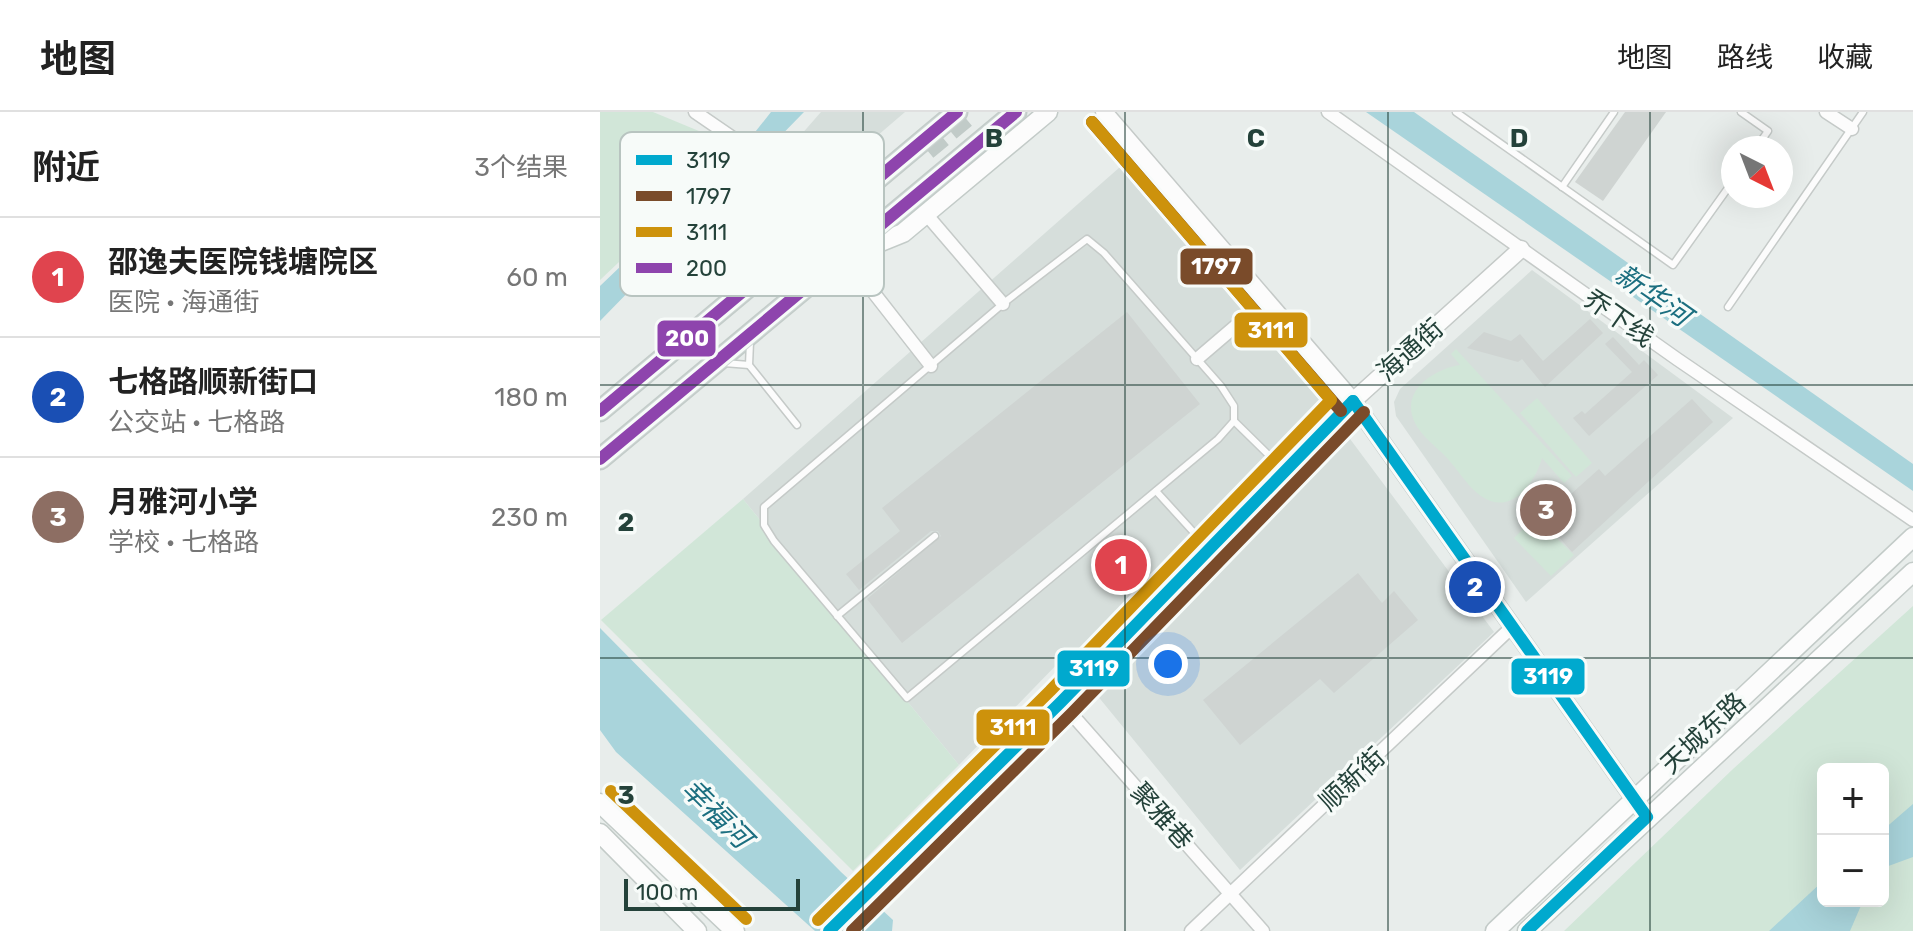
<!DOCTYPE html>
<html lang="zh">
<meta charset="utf-8">
<style>
body{margin:0;font-family:Rubik,"Noto Sans SC",sans-serif;background:#f6f6f6;color:#222}
.controls{position:absolute;right:24px;bottom:24px;display:grid;overflow:hidden;border-radius:12px;box-shadow:0 8px 32px #0002}
.controls button{width:72px;height:72px;display:grid;place-items:center;padding:0;border:0;border-bottom:2px solid #e0e0e0;background:#fff;color:#222;font:40px sans-serif}
.compass{position:absolute;left:1121px;top:24px;width:72px;height:72px;border-radius:50%;background:#fff;box-shadow:0 8px 32px #0002;rotate:138deg}
.scale{position:absolute;left:24px;bottom:20px;width:176px;box-sizing:border-box;padding-left:8px;border:4px solid #24423a;border-top:0;font-size:22px;line-height:28px;white-space:nowrap;color:#24423a;-webkit-text-stroke:6px #f7fbf9;paint-order:stroke}
.you{position:absolute;left:568px;top:552px;width:28px;height:28px;margin:-20px;border:6px solid #fff;border-radius:50%;background:#1a73e8;box-shadow:0 0 0 12px #1a73e833}
.badge{display:grid;place-items:center;width:52px;height:52px;border-radius:50%;background:#697e78;color:#fff;font-size:26px;font-weight:700}
.pin{position:absolute;translate:-50% -50%;border:4px solid #fff;box-shadow:0 2px 8px #0006}
.list{margin:0;padding:0;list-style:none}
h2{display:flex;justify-content:space-between;align-items:center;height:104px;margin:0;padding:0 32px;font-size:34px}
h2 small{font-size:26px;font-weight:400;color:#767676}
.list li{display:grid;grid-template-columns:52px 1fr auto;gap:24px;align-items:center;box-sizing:border-box;height:120px;padding:0 32px;border-top:2px solid #e0e0e0}
.list b{display:block;font-size:30px;white-space:nowrap}
.list p{margin:0;font-size:26px;white-space:nowrap;color:#767676}
.list em{font-size:26px;font-style:normal;color:#767676}
.map{position:relative;flex:none;width:1313px;height:819px;overflow:hidden}
header{display:flex;align-items:center;gap:48px;box-sizing:border-box;height:112px;padding:0 40px;background:#fff;border-bottom:2px solid #e0e0e0}
header strong{font-size:38px}
nav{display:flex;gap:44px;margin-inline-start:auto;font-size:28px}
main{display:flex}
aside{flex:1;background:#fff}
.map>svg:first-child{display:block}
</style>
<header>
<strong>地图</strong>
<nav><a>地图</a><a>路线</a><a>收藏</a></nav>
</header>
<main>
<aside>
<h2>附近<small>3个结果</small></h2>
<ul class="list">
<li><span class="badge" style="background:#e0444e">1</span><div><b>邵逸夫医院钱塘院区</b><p>医院 · 海通街</p></div><em>60 m</em></li>
<li><span class="badge" style="background:#1a4fb4">2</span><div><b>七格路顺新街口</b><p>公交站 · 七格路</p></div><em>180 m</em></li>
<li><span class="badge" style="background:#8d6e63">3</span><div><b>月雅河小学</b><p>学校 · 七格路</p></div><em>230 m</em></li>
</ul>
</aside>
<div class="map">
<svg width="1313" height="819" viewBox="0 0 1313 819">
<rect width="100%" height="100%" fill="#e8edeb"/>
<g fill="#d6dedb">
<path d="M 221,0 L 305,0 L 221,72 L 186,40 Z"/>
<path d="M 520,55 L 718,284 L 894,520 L 640,758 L 465,544 L 359,653 L 143,387 Z"/>
<path d="M 932,158 L 1133,306 L 926,490 L 796,304 L 794,290 L 800,277 Z"/>
</g>
<g fill="#d1e6d8" fill-rule="evenodd">
<path d="M 0,0 L 53,0 L 111,24 L 135,40 L 0,168 Z"/>
<path d="M 856,237 L 972,364 L 964,371 L 942,346 C 935,371 911,405 881,384 C 868,375 858,358 848,347 C 838,336 821,324 815,311 C 799,279 834,257 860,253 L 851,242 Z"/>
<path d="M 937,286 L 992,351 L 976,365 L 920,301 Z"/>
<path d="M 143,387 L 359,653 L 253,759 L 1,508 Z"/>
<path d="M 935,405 L 974,443 L 951,464 L 914,426 Z"/>
<path d="M 1313,494 L 1313,819 L 964,819 L 1133,657 ZM 1223,657 L 1283,657 L 1283,789 L 1223,789 Z"/>
</g>
<g fill="#a9d4db">
<path d="M 171,0 L 204,0 L 0,209 L 0,174 L 137,43 Z"/>
<path d="M 766,0 L 814,0 L 1313,352 L 1313,379 Z"/>
<path d="M 0,516 L 241,760 L 293,808 L 292,819 L 215,819 L 16,640 L 0,618 Z"/>
<path d="M 1313,692 L 1313,745 L 1283,756 L 1283,718 Z"/>
<path d="M 1223,769 L 1223,789 L 1263,789 L 1250,819 L 1169,819 Z"/>
</g>
<g fill="#cfd4d2">
<path d="M 1025,0 L 1066,0 L 1003,89 L 975,70 Z"/>
<path d="M 527,200 L 600,292 L 302,531 L 267,487 L 341,424 L 338,419 L 331,419 L 259,478 L 246,462 L 300,419 L 282,396 Z"/>
<path d="M 990,207 L 1003,221 L 945,275 L 922,247 L 918,250 L 867,236 L 884,220 L 911,229 L 920,222 L 943,249 Z"/>
<path d="M 1013,225 L 1039,253 L 1044,248 L 1058,263 L 989,324 L 973,306 L 982,299 L 985,302 L 1032,260 L 1005,232 Z"/>
<path d="M 1092,287 L 1113,310 L 972,440 L 943,407 L 999,357 L 1005,364 Z"/>
<path d="M 758,461 L 782,491 L 794,479 L 818,508 L 734,581 L 720,567 L 640,633 L 603,588 Z"/>
</g>
<g fill="none" stroke-linecap="round" stroke-linejoin="round">
<path stroke="#c1cbc8" stroke-width="20" stroke-dasharray="20 10" stroke-linecap="butt" d="M 327,38 L 373,0"/>
<defs>
<g id="service">
<path d="M 856,0 L 1073,153 L 1133,69"/>
<path d="M 1141,0 L 1168,19 L 1156,36"/>
<path d="M 962,75 L 1014,0"/>
<path d="M 487,127 L 504,141 L 621,274 L 634,294 L 634,309 L 618,327 L 307,586 L 174,429 L 164,413 L 164,395 L 405,190 Z"/>
<path d="M 1128,195 L 1263,0"/>
<path d="M 150,230 L 149,253 L 197,313"/>
<path d="M 124,251 L 149,253"/>
<path d="M 634,309 L 685,359"/>
<path d="M 556,379 L 607,435"/>
<path d="M 237,504 L 335,424"/>
</g>
<g id="minor">
<path d="M 95,0 L 165,48 L 226,109"/>
<path d="M 728,0 L 1077,247 L 1313,408"/>
<path d="M 1226,0 L 1252,17"/>
<path d="M 326,102 L 403,192"/>
<path d="M 245,144 L 331,254"/>
<path d="M 597,247 L 666,188"/>
<path d="M 461,590 L 663,819"/>
<path d="M 591,819 L 912,515"/>
</g>
<g id="tertiary">
<path d="M 504,0 L 753,289 L 1047,705"/>
<path d="M 229,819 L 461,590 L 753,289 L 921,137"/>
</g>
<g id="secondary">
<path d="M 251,142 L 303,121 L 448,0"/>
<path d="M 0,691 L 135,819"/>
<path d="M 0,721 L 97,819"/>
<path d="M 895,819 L 1313,425"/>
<path d="M 927,819 L 1313,460"/>
</g>
<g id="primary">
<path d="M 0,299 L 357,0"/>
<path d="M 0,347 L 416,0"/>
</g>
</defs>
<use href="#service" stroke="#c5cac8" stroke-width="9"/>
<use href="#minor" stroke="#c5cac8" stroke-width="15"/>
<use href="#tertiary" stroke="#c5cac8" stroke-width="19"/>
<use href="#secondary" stroke="#c3cbc8" stroke-width="21"/>
<use href="#primary" stroke="#c3ccc9" stroke-width="23"/>
<use href="#service" stroke="#fcfcfc" stroke-width="6"/>
<use href="#minor" stroke="#fcfcfc" stroke-width="12"/>
<use href="#tertiary" stroke="#fcfcfc" stroke-width="16"/>
<use href="#secondary" stroke="#fcfcfc" stroke-width="18"/>
<use href="#primary" stroke="#cfd7d5" stroke-width="20"/>
<defs>
<g id="bus-1">
<path d="M 753,289 L 1047,705 L 927,819"/>
<path d="M 229,819 L 461,590 L 753,289"/>
</g>
<g id="bus-2">
<path d="M 492,10 L 741,299"/>
<path d="M 252,819 L 472,601 L 764,300"/>
</g>
<g id="bus-3">
<path d="M 11,679 L 146,807"/>
<path d="M 218,808 L 450,579 L 731,288 L 492,10"/>
</g>
<g id="bus-4">
<path d="M 0,299 L 357,0"/>
<path d="M 0,347 L 416,0"/>
</g>
</defs>
<use href="#bus-1" stroke="#f7fbf9" stroke-width="18"/>
<use href="#bus-2" stroke="#f7fbf9" stroke-width="18"/>
<use href="#bus-3" stroke="#f7fbf9" stroke-width="18"/>
<use href="#bus-4" stroke="#f7fbf9" stroke-width="18"/>
<use href="#bus-1" stroke="#00a9ce" stroke-width="12"/>
<use href="#bus-2" stroke="#7a4b2a" stroke-width="12"/>
<use href="#bus-3" stroke="#cd920c" stroke-width="12"/>
<use href="#bus-4" stroke="#8e44ad" stroke-width="12"/>
</g>
<path fill="none" stroke="#24423a" stroke-width="2" stroke-opacity="0.55" d="M 263,0 L 263,819M 525,0 L 525,819M 788,0 L 788,819M 1050,0 L 1050,819M 0,273 L 1313,273M 0,546 L 1313,546"/>
<g text-anchor="middle" stroke-width="7" stroke-linejoin="round" paint-order="stroke">
<g font-size="26" fill="#24423a" stroke="#f7fbf9">
<text transform="translate(1019 206) rotate(35)" y="9">乔下线</text>
<text transform="translate(810 238) rotate(-42)" y="9">海通街</text>
<text transform="translate(1103 621) rotate(-43)" y="9">天城东路</text>
<text transform="translate(752 667) rotate(-43)" y="9">顺新街</text>
<text transform="translate(562 704) rotate(48)" y="9">聚雅巷</text>
</g>
<g font-size="28" font-style="italic" fill="#1c6f80" stroke="#f7fbf9">
<text transform="translate(1053 183) rotate(35)" y="10">新华河</text>
<text transform="translate(117 701) rotate(45)" y="10">幸福河</text>
</g>
</g>
<rect x="20" y="20" width="264" height="164" rx="12" fill="#f7fbf9" stroke="#b8c4c0" stroke-width="2"/>
<rect x="36" y="43" width="36" height="10" fill="#00a9ce"/>
<rect x="36" y="79" width="36" height="10" fill="#7a4b2a"/>
<rect x="36" y="115" width="36" height="10" fill="#cd920c"/>
<rect x="36" y="151" width="36" height="10" fill="#8e44ad"/>
<g font-size="22" fill="#24423a">
<text x="86" y="56">3119</text>
<text x="86" y="92">1797</text>
<text x="86" y="128">3111</text>
<text x="86" y="164">200</text>
</g>
<g font-size="26" text-anchor="middle" font-weight="bold" fill="#24423a" stroke="#f7fbf9" stroke-width="7" stroke-linejoin="round" paint-order="stroke">
<text x="394" y="35">B</text>
<text x="656" y="35">C</text>
<text x="919" y="35">D</text>
<text x="26" y="419">2</text>
<text x="26" y="692">3</text>
</g>
<g stroke="#f7fbf9" stroke-width="3">
<rect x="579" y="135" width="75" height="39" rx="8" fill="#7a4b2a"/>
<rect x="633" y="199" width="76" height="38" rx="8" fill="#cd920c"/>
<rect x="56" y="207" width="61" height="39" rx="8" fill="#8e44ad"/>
<rect x="456" y="537" width="75" height="39" rx="8" fill="#00a9ce"/>
<rect x="910" y="545" width="76" height="39" rx="8" fill="#00a9ce"/>
<rect x="375" y="596" width="76" height="39" rx="8" fill="#cd920c"/>
</g>
<g font-size="22" text-anchor="middle" font-weight="bold" fill="#fff">
<text x="616" y="162">1797</text>
<text x="671" y="226">3111</text>
<text x="87" y="234">200</text>
<text x="494" y="564">3119</text>
<text x="948" y="572">3119</text>
<text x="413" y="623">3111</text>
</g>
</svg>
<div class="controls">
<button>+</button>
<button>−</button>
</div>
<svg class="compass" viewBox="-18 -18 36 36"><path d="M0-13l5 13h-10z" fill="#e53935"/><path d="M0 13l5-13h-10z" fill="#767676"/></svg>
<div class="scale">100 m</div>
<div class="you"></div>
<div class="pin badge" style="left:521px;top:453px;background:#e0444e">1</div>
<div class="pin badge" style="left:875px;top:475px;background:#1a4fb4">2</div>
<div class="pin badge" style="left:946px;top:398px;background:#8d6e63">3</div>
</div>
</main>
